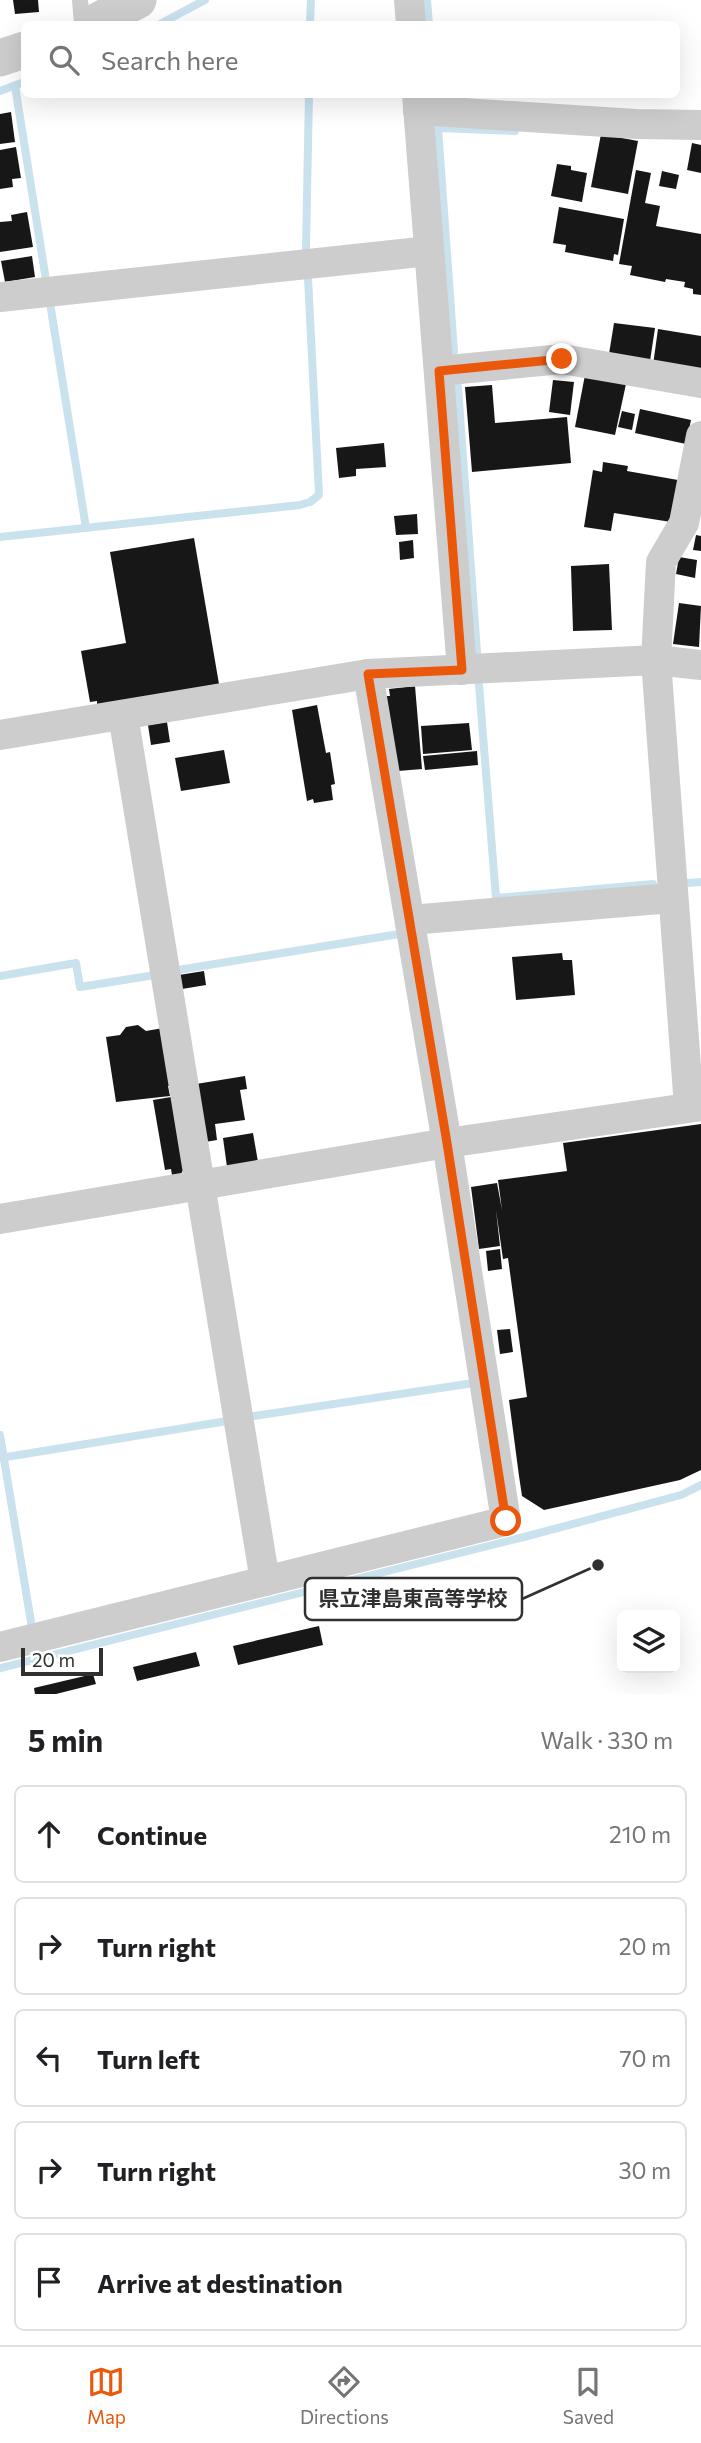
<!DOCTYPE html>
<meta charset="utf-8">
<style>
body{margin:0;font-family:Commissioner,"Noto Sans JP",sans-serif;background:#f6f6f6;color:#202124}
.controls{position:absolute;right:21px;bottom:21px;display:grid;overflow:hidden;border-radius:10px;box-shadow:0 7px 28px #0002}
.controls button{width:63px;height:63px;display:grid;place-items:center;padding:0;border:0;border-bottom:2px solid #e0e0e0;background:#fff;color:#202124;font:35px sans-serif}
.scale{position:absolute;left:21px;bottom:18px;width:82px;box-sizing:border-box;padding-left:7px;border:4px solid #303030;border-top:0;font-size:19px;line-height:24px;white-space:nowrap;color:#303030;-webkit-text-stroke:5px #fff;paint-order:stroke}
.stop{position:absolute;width:21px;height:21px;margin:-16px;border:5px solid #ea580c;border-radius:50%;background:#fff}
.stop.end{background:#ea580c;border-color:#fff;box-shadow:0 2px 7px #0008}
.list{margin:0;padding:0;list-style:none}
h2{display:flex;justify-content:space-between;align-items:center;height:91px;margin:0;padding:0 28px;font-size:30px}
h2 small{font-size:23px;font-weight:400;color:#757577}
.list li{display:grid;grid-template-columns:46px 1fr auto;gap:21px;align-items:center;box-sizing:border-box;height:98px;margin:0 14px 14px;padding:0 14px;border:2px solid #e0e0e0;border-radius:10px}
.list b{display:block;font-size:26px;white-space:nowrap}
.list em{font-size:23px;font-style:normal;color:#757577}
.icon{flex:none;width:38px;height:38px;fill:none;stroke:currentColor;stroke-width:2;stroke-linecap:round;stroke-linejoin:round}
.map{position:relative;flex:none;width:701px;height:1694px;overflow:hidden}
.search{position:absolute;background:#fff;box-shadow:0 7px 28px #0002;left:21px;right:21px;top:21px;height:77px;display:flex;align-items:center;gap:18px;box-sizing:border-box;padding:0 24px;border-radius:10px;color:#757577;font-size:26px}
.sheet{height:651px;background:#fff}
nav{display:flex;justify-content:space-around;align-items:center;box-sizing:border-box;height:98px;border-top:2px solid #e0e0e0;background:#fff;font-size:19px;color:#757577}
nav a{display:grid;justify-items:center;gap:4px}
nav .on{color:#ea580c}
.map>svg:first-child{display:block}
</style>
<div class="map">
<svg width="701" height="1694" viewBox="0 0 701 1694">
<rect width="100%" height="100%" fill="#fff"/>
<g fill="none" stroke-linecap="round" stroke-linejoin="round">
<g stroke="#cae2ee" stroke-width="8">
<path d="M 427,0 L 429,24"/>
<path d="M 160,24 L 205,0"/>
<path d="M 310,24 L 311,0"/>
<path d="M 15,86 L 46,280"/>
<path d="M 0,91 L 24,82"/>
<path d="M 435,94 L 435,95"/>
<path d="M 306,248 L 309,94"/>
<path d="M 50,303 L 86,528"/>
<path d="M 454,351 L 438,128 L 515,131"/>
<path d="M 458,387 L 477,652"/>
<path d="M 0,537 L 300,505 L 310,502 L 319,495 L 308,278"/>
<path d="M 479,685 L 496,898 L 653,884"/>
<path d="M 688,883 L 701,882"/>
<path d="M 178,970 L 399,934"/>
<path d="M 0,976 L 76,963 L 80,987 L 155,975"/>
<path d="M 247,1417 L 467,1384"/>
<path d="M 0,1435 L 32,1628"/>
<path d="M 0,1458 L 227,1421"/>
<path d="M 0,1668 L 524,1537 L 681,1495 L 701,1485"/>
</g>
</g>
<g fill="#171717">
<path d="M 13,0 L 38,0 L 39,12 L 15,14 Z"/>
<path d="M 11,112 L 15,142 L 0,144 L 0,114 Z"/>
<path d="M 601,134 L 638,141 L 628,194 L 591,187 Z"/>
<path d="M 692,143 L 701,145 L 701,173 L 687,170 Z"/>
<path d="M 16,147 L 21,178 L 12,179 L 13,187 L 0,189 L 0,150 Z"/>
<path d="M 557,164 L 571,166 L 571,170 L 587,173 L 582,202 L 551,196 Z"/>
<path d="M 636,170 L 651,173 L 645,203 L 660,206 L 656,226 L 701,234 L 701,295 L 693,294 L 693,289 L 684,287 L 685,282 L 666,279 L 665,282 L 630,275 L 632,266 L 619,264 Z"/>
<path d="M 662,171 L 679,175 L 676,189 L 659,186 Z"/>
<path d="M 559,207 L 624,219 L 618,255 L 614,254 L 613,261 L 565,252 L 566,245 L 553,243 Z"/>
<path d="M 27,212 L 33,247 L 0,252 L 0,222 L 12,221 L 11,215 Z"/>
<path d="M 32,256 L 35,277 L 5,282 L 1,261 Z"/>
<path d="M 614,323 L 655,328 L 650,361 L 609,354 Z"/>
<path d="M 658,329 L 701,336 L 701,372 L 653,365 Z"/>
<path d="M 585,375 L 626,384 L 615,435 L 575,427 Z"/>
<path d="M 553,380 L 574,382 L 570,415 L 549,412 Z"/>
<path d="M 492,385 L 495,423 L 567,417 L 571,463 L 472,472 L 465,387 Z"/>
<path d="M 640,409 L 691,420 L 686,444 L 635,433 Z"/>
<path d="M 622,411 L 635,414 L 632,430 L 618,427 Z"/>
<path d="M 384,443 L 386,467 L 356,469 L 356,476 L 339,478 L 336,448 Z"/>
<path d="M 603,462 L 628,466 L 627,471 L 678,480 L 671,522 L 614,513 L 611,531 L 584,527 L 593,470 L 602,472 Z"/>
<path d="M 417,514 L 418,534 L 396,535 L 394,516 Z"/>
<path d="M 696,535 L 701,536 L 701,551 L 693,550 Z"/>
<path d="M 194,538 L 219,684 L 97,705 L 97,701 L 90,702 L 81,651 L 126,643 L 110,552 Z"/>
<path d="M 413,540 L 414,558 L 400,560 L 399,542 Z"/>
<path d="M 679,557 L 697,560 L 695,578 L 676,574 Z"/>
<path d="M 609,564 L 612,630 L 573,631 L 571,566 Z"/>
<path d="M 679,603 L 701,606 L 699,647 L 673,644 Z"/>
<path d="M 415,686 L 422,769 L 398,771 L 385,696 L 390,696 L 389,689 Z"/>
<path d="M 317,705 L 326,753 L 330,752 L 335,784 L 331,785 L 333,800 L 314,803 L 313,799 L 307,801 L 292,710 Z"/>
<path d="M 167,722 L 170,742 L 151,745 L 148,725 Z"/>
<path d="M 469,723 L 472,750 L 423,754 L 421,726 Z"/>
<path d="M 224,750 L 230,783 L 181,791 L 175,758 Z"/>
<path d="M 477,751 L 478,765 L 425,770 L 423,756 Z"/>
<path d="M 562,953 L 563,960 L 572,960 L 575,995 L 516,1000 L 512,957 Z"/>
<path d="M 204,971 L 206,985 L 182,989 L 179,975 Z"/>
<path d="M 138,1025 L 146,1031 L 163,1028 L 173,1085 L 168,1086 L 170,1096 L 116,1102 L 106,1037 L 120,1035 L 126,1027 Z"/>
<path d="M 245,1076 L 247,1089 L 240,1090 L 245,1120 L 215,1124 L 217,1140 L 205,1142 L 196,1084 Z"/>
<path d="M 177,1096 L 187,1163 L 181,1174 L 172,1175 L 171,1169 L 165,1170 L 153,1100 Z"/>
<path d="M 701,1124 L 701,1470 L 680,1480 L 544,1510 L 522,1496 L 519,1476 L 509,1400 L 527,1397 L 508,1258 L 503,1259 L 496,1210 L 500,1246 L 479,1249 L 471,1187 L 497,1183 L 502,1210 L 498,1180 L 567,1171 L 563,1143 Z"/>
<path d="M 253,1133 L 258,1162 L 227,1167 L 223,1138 Z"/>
<path d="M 500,1249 L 502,1269 L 488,1271 L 486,1251 Z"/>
<path d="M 510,1329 L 513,1352 L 500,1354 L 497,1330 Z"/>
<path d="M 319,1626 L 323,1645 L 238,1665 L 233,1646 Z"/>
<path d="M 196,1652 L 200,1666 L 137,1681 L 133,1667 Z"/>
<path d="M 93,1674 L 96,1684 L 56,1694 L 35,1694 L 34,1688 Z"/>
</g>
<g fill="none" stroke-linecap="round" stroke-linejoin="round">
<path stroke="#cdcdcd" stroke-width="16" d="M 80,0 L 82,24"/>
<g stroke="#cdcdcd" stroke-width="30">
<path d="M 409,0 L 411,24"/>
<path d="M 417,94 L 462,670"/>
<path d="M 418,110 L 636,124 L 701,125"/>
<path d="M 0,297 L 429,251"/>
<path d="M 439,371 L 562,359 L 701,383"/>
<path d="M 123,715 L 265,1581"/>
<path d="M 0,735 L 368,674 L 656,660 L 701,665"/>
<path d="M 410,920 L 672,898"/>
<path d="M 689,1107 L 656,660 L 661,562 L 684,523 L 701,436"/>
<path d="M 0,1219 L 447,1143 L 701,1106"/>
<path d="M 0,1647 L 506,1521 L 447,1143 L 368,674"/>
</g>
<g stroke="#cdcdcd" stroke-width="37">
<path d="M 92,24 L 138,0"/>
<path d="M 0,58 L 24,50"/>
</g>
</g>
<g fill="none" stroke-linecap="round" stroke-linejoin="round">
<path stroke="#ea580c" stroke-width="9" d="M 506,1521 L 447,1143 L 368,674 L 462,670 L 439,371 L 562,359"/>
</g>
<path fill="none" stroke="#303030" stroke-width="2.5" d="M598 1565L522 1599"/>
<circle fill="#303030" stroke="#fff" stroke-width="2.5" cx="598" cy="1565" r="7"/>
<rect fill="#fff" stroke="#303030" stroke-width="2.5" x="305" y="1578" width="217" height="42" rx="7"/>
<g font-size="21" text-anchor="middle" font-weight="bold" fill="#303030">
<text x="413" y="1606">県立津島東高等学校</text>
</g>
</svg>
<div class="controls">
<button><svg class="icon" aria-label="layers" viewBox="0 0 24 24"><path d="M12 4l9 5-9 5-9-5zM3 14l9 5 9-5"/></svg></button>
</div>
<div class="scale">20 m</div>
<div class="stop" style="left:506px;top:1521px"></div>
<div class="stop end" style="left:562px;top:359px"></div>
<div class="search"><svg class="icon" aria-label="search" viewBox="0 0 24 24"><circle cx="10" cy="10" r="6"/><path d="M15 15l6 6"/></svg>Search here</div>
</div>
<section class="sheet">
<h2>5 min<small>Walk · 330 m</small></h2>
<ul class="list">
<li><svg class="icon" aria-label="ahead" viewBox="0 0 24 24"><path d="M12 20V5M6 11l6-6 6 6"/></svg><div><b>Continue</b></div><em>210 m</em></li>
<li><svg class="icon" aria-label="right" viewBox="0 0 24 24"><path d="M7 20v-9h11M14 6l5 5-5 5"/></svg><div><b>Turn right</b></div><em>20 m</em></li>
<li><svg class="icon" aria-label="left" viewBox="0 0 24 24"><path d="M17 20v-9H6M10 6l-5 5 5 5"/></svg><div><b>Turn left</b></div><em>70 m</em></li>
<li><svg class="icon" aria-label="right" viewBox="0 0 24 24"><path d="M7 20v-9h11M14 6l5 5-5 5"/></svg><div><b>Turn right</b></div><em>30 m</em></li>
<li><svg class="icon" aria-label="arrive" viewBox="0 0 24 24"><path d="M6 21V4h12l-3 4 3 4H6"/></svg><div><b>Arrive at destination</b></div></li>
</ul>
</section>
<nav>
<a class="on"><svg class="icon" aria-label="map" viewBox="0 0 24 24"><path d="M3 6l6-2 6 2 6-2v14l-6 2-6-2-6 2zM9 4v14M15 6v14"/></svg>Map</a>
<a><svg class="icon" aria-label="directions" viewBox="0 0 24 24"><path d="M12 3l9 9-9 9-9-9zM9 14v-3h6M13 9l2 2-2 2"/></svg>Directions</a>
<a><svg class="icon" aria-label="saved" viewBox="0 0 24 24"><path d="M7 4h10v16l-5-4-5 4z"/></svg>Saved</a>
</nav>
